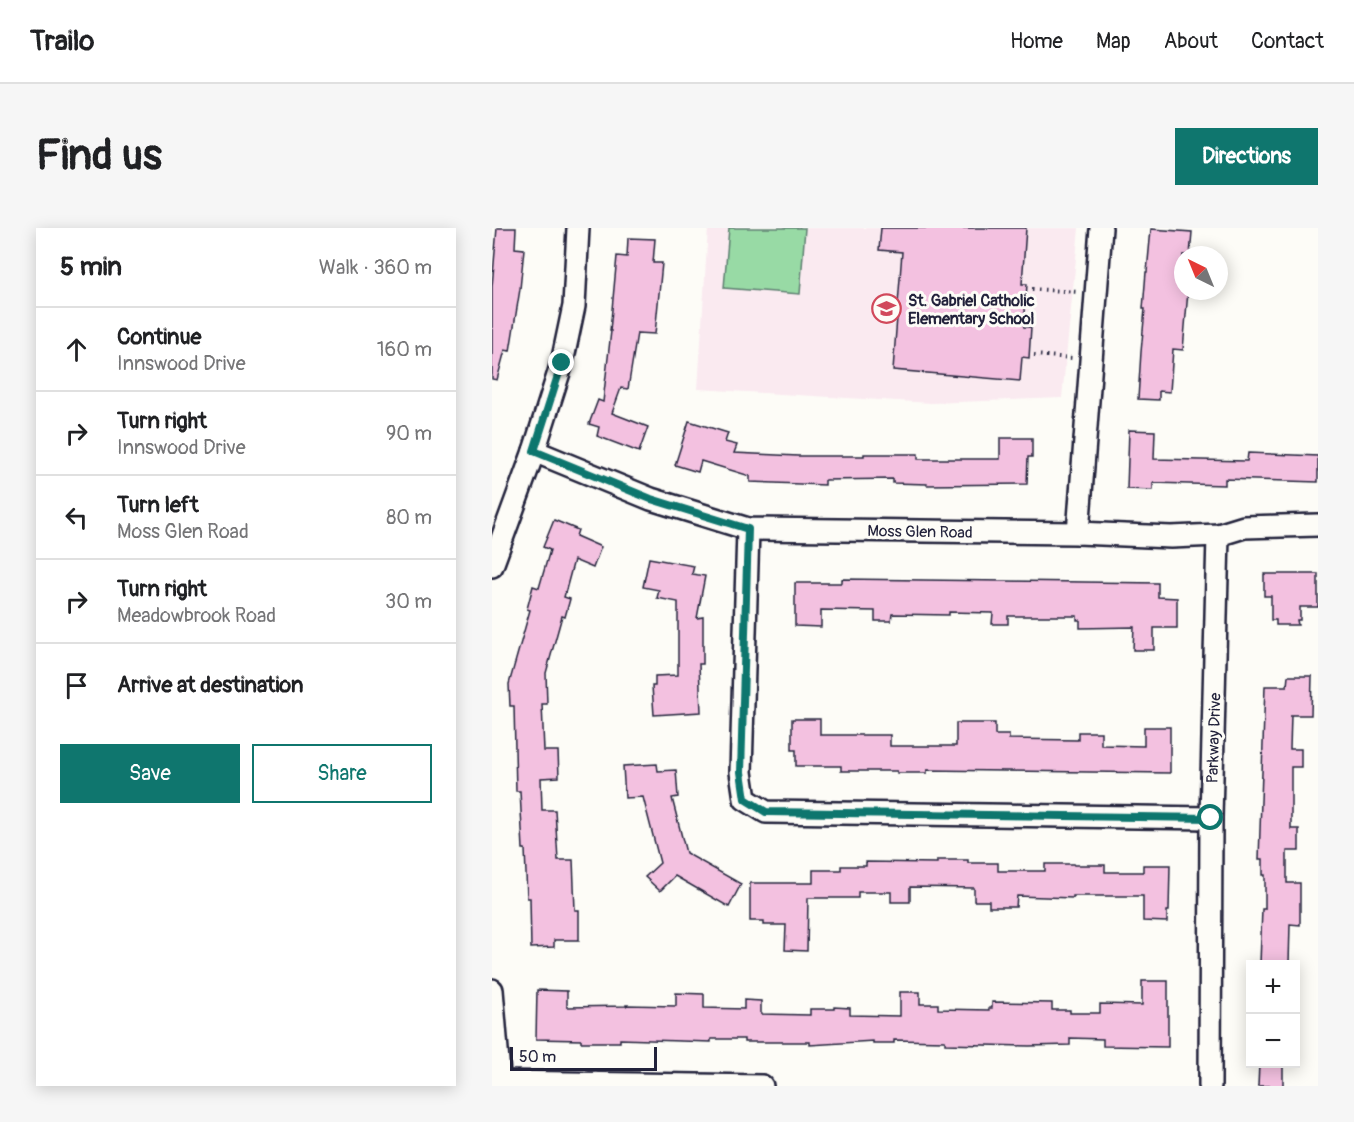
<!DOCTYPE html>
<meta charset="utf-8">
<style>
body{margin:0;font-family:Pangolin,sans-serif;background:#f6f6f6;color:#202124}
.controls{position:absolute;right:18px;bottom:18px;display:grid;overflow:hidden;border-radius:0px;box-shadow:0 3px 15px #0003}
.controls button{width:54px;height:54px;display:grid;place-items:center;padding:0;border:0;border-bottom:2px solid #e0e0e0;background:#fff;color:#202124;font:30px sans-serif}
.compass{position:absolute;left:682px;top:18px;width:54px;height:54px;border-radius:50%;background:#fff;box-shadow:0 3px 15px #0003;rotate:317deg}
.scale{position:absolute;left:18px;bottom:15px;width:147px;box-sizing:border-box;padding-left:6px;border:3px solid #22223b;border-top:0;font-size:16px;line-height:21px;white-space:nowrap;color:#22223b;-webkit-text-stroke:4px #fdfcf7;paint-order:stroke}
.stop{position:absolute;width:18px;height:18px;margin:-14px;border:4px solid #0f766e;border-radius:50%;background:#fff}
.stop.end{background:#0f766e;border-color:#fff;box-shadow:0 2px 6px #0008}
.list{margin:0;padding:0;list-style:none}
h2{display:flex;justify-content:space-between;align-items:center;height:78px;margin:0;padding:0 24px;font-size:26px}
h2 small{font-size:20px;font-weight:400;color:#757577}
.list li{display:grid;grid-template-columns:39px 1fr auto;gap:18px;align-items:center;box-sizing:border-box;height:84px;padding:0 24px;border-top:2px solid #e0e0e0}
.list b{display:block;font-size:22px;white-space:nowrap}
.list p{margin:0;font-size:20px;white-space:nowrap;color:#757577}
.list em{font-size:20px;font-style:normal;color:#757577}
.actions{display:flex;gap:12px;padding:18px 24px}
.actions a{flex:1;padding:14px 0;border:2px solid #0f766e;border-radius:0px;text-align:center;font-size:21px;color:#0f766e}
.actions .main{background:#0f766e;color:#fff}
.icon{flex:none;width:33px;height:33px;fill:none;stroke:currentColor;stroke-width:2;stroke-linecap:round;stroke-linejoin:round}
.map{position:relative;flex:none;width:826px;height:858px;overflow:hidden;border-radius:0px}
header{display:flex;align-items:center;gap:36px;box-sizing:border-box;height:84px;padding:0 30px;background:#fff;border-bottom:2px solid #e0e0e0}
header strong{font-size:28px}
nav{display:flex;gap:33px;margin-inline-start:auto;font-size:21px}
.intro{display:flex;align-items:center;justify-content:space-between;box-sizing:border-box;height:144px;padding:0 36px}
h1{margin:0;font-size:42px}
.button{padding:15px 27px;border-radius:0px;background:#0f766e;color:#fff;font-size:21px;font-weight:700}
main{display:flex;gap:36px;padding:0 36px}
aside{flex:1;background:#fff;border-radius:0px;box-shadow:0 3px 15px #0003}
.map>svg:first-child{display:block}
</style>
<header>
<strong>Trailo</strong>
<nav><a>Home</a><a>Map</a><a>About</a><a>Contact</a></nav>
</header>
<div class="intro"><h1>Find us</h1><a class="button">Directions</a></div>
<main>
<aside>
<h2>5 min<small>Walk · 360 m</small></h2>
<ul class="list">
<li><svg class="icon" aria-label="ahead" viewBox="0 0 24 24"><path d="M12 20V5M6 11l6-6 6 6"/></svg><div><b>Continue</b><p>Innswood Drive</p></div><em>160 m</em></li>
<li><svg class="icon" aria-label="right" viewBox="0 0 24 24"><path d="M7 20v-9h11M14 6l5 5-5 5"/></svg><div><b>Turn right</b><p>Innswood Drive</p></div><em>90 m</em></li>
<li><svg class="icon" aria-label="left" viewBox="0 0 24 24"><path d="M17 20v-9H6M10 6l-5 5 5 5"/></svg><div><b>Turn left</b><p>Moss Glen Road</p></div><em>80 m</em></li>
<li><svg class="icon" aria-label="right" viewBox="0 0 24 24"><path d="M7 20v-9h11M14 6l5 5-5 5"/></svg><div><b>Turn right</b><p>Meadowbrook Road</p></div><em>30 m</em></li>
<li><svg class="icon" aria-label="arrive" viewBox="0 0 24 24"><path d="M6 21V4h12l-3 4 3 4H6"/></svg><div><b>Arrive at destination</b></div></li>
</ul>
<div class="actions"><a class="main">Save</a><a>Share</a></div>
</aside>
<div class="map">
<svg width="826" height="858" viewBox="0 0 826 858">
<rect width="100%" height="100%" fill="#fdfcf7"/>
<filter id="ink" filterUnits="userSpaceOnUse"><feTurbulence type="fractalNoise" baseFrequency=".0167" numOctaves="2"/><feDisplacementMap in="SourceGraphic" scale="12" xChannelSelector="R" yChannelSelector="G"/><feConvolveMatrix kernelMatrix="1 2 1 2 8 2 1 2 1" color-interpolation-filters="sRGB"/></filter>
<g filter="url(#ink)">
<path fill="#faeaf0" d="M 216,0 L 587,0 L 570,170 L 439,175 L 206,161 Z"/>
<path fill="#98daa5" stroke="#5d7e70" stroke-width="1.5" d="M 237,0 L 313,0 L 308,66 L 232,60 Z"/>
<g fill="#f3c1e0" stroke="#22223b" stroke-width="1.5">
<path d="M 5,0 L 24,0 L 23,20 L 32,21 L 28,61 L 18,123 L 13,122 L 5,152 L 0,151 L 0,59 Z"/>
<path d="M 389,0 L 534,0 L 530,56 L 535,56 L 532,99 L 539,99 L 537,130 L 530,129 L 528,153 L 401,142 L 410,24 L 387,22 Z"/>
<path d="M 659,1 L 700,4 L 698,27 L 691,27 L 691,63 L 696,63 L 691,122 L 681,121 L 678,164 L 667,163 L 667,172 L 646,171 L 649,124 L 653,81 L 651,81 L 654,44 L 655,44 Z"/>
<path d="M 136,10 L 163,11 L 161,35 L 170,35 L 163,106 L 145,105 L 136,161 L 129,160 L 120,185 L 156,199 L 147,224 L 105,208 L 107,199 L 97,196 L 106,172 L 111,174 L 119,103 L 118,103 L 125,28 L 135,29 Z"/>
<path d="M 197,193 L 236,205 L 233,214 L 245,217 L 242,225 L 306,228 L 372,228 L 372,226 L 426,226 L 426,231 L 508,231 L 508,210 L 540,210 L 540,229 L 536,229 L 535,256 L 435,257 L 435,256 L 401,255 L 401,251 L 333,252 L 333,257 L 258,254 L 258,248 L 209,233 L 206,244 L 183,237 Z"/>
<path d="M 637,202 L 663,203 L 662,231 L 755,233 L 756,225 L 826,228 L 826,254 L 733,251 L 733,257 L 661,255 L 661,262 L 635,261 Z"/>
<path d="M 62,292 L 86,302 L 84,308 L 109,319 L 101,340 L 82,332 L 72,369 L 78,371 L 73,389 L 70,388 L 54,445 L 55,476 L 50,476 L 52,523 L 66,523 L 67,549 L 49,550 L 50,582 L 63,582 L 66,632 L 81,632 L 83,682 L 87,682 L 87,712 L 62,712 L 62,719 L 39,720 L 38,670 L 35,670 L 33,621 L 31,621 L 28,563 L 24,563 L 22,478 L 18,478 L 17,456 L 38,382 L 35,381 L 41,358 L 47,360 L 58,322 L 51,319 Z"/>
<path d="M 157,330 L 202,338 L 200,346 L 213,348 L 205,390 L 211,389 L 211,436 L 207,436 L 209,484 L 162,487 L 160,458 L 163,458 L 163,448 L 186,447 L 186,374 L 165,370 L 167,362 L 151,359 Z"/>
<path d="M 772,346 L 826,346 L 826,379 L 808,379 L 808,392 L 805,392 L 806,397 L 784,397 L 784,392 L 779,392 L 779,368 L 772,368 Z"/>
<path d="M 350,351 L 666,355 L 666,369 L 685,370 L 685,400 L 662,400 L 662,422 L 641,422 L 642,399 L 588,400 L 588,392 L 585,392 L 585,388 L 516,388 L 516,396 L 500,396 L 501,385 L 457,384 L 457,387 L 400,386 L 399,393 L 383,393 L 383,383 L 329,382 L 329,399 L 303,398 L 303,355 L 350,355 Z"/>
<path d="M 796,448 L 820,448 L 819,487 L 799,487 L 798,521 L 809,521 L 809,539 L 799,539 L 799,601 L 807,601 L 807,623 L 795,623 L 795,655 L 808,655 L 808,697 L 798,696 L 797,736 L 768,736 L 770,681 L 773,681 L 773,647 L 771,647 L 771,631 L 767,631 L 773,458 L 795,458 Z"/>
<path d="M 300,491 L 328,491 L 328,507 L 398,507 L 398,518 L 464,518 L 464,495 L 503,495 L 503,507 L 517,507 L 517,511 L 586,512 L 586,504 L 609,504 L 609,517 L 652,518 L 652,499 L 678,499 L 678,545 L 435,542 L 435,545 L 405,545 L 405,543 L 349,543 L 349,538 L 304,538 L 304,522 L 300,522 Z"/>
<path d="M 165,536 L 166,543 L 184,542 L 186,569 L 180,570 L 194,625 L 249,656 L 237,679 L 183,648 L 168,663 L 153,649 L 168,635 L 151,569 L 133,570 L 131,538 Z"/>
<path d="M 445,632 L 476,632 L 476,635 L 506,635 L 506,643 L 553,643 L 553,636 L 582,636 L 582,637 L 613,637 L 613,644 L 651,644 L 651,637 L 678,637 L 677,683 L 675,683 L 675,694 L 651,693 L 651,668 L 581,668 L 581,670 L 525,668 L 524,679 L 497,679 L 497,673 L 482,673 L 482,660 L 418,659 L 418,674 L 399,674 L 399,664 L 366,664 L 366,670 L 316,670 L 315,723 L 293,722 L 294,697 L 272,697 L 272,693 L 258,693 L 258,655 L 321,655 L 321,642 L 349,642 L 349,638 L 374,638 L 374,634 L 445,635 Z"/>
<path d="M 650,753 L 676,753 L 676,819 L 611,818 L 611,811 L 578,810 L 578,817 L 537,818 L 453,816 L 453,813 L 402,812 L 402,815 L 381,815 L 381,813 L 318,817 L 318,814 L 252,814 L 252,811 L 219,811 L 219,814 L 128,811 L 128,814 L 89,814 L 89,812 L 44,811 L 45,762 L 75,763 L 75,779 L 134,778 L 134,777 L 184,778 L 184,765 L 212,766 L 212,780 L 252,781 L 252,772 L 269,773 L 269,786 L 318,787 L 318,781 L 342,781 L 342,779 L 358,780 L 358,787 L 408,788 L 408,764 L 428,764 L 428,776 L 446,776 L 446,781 L 497,782 L 497,780 L 500,780 L 500,774 L 560,775 L 560,782 L 578,782 L 578,785 L 608,785 L 608,776 L 650,777 Z"/>
<path d="M 767,836 L 791,836 L 791,858 L 766,858 Z"/>
</g>
<g fill="none" stroke-linecap="round" stroke-linejoin="round">
<defs>
<g id="minor">
<path d="M 42,223 L 159,271 L 256,301 L 586,305 L 679,309 L 726,307 L 752,299 L 826,297"/>
<path d="M 256,301 L 249,544 L 253,571 L 274,584 L 719,590"/>
<path d="M 586,305 L 609,0"/>
<path d="M 0,338 L 42,223 L 70,135 L 82,78 L 86,0"/>
<path d="M 0,762 L 8,858"/>
<path d="M 7,854 L 270,858"/>
<path d="M 718,858 L 719,590 L 726,307"/>
</g>
</defs>
<use href="#minor" stroke="#22223b" stroke-width="26"/>
<g stroke="#22223b" stroke-width="4" stroke-dasharray="1.5 4.5" stroke-linecap="butt">
<path d="M 540,61 L 587,64"/>
<path d="M 542,127 L 580,130"/>
</g>
<use href="#minor" stroke="#fdfcf7" stroke-width="21"/>
</g>
</g>
<g fill="none" stroke-linecap="round" stroke-linejoin="round" filter="url(#ink)">
<path stroke="#0f766e" stroke-width="8" d="M 70,135 L 42,223 L 159,271 L 256,301 L 249,544 L 253,571 L 274,584 L 719,590"/>
</g>
<defs>
<symbol id="school-ring" viewBox="-11 -11 22 22"><circle r="9.5" fill="#fdfcf7" stroke="#d1495b" stroke-width="1.5"/><path d="M0-5L7-2L0 1L-7-2ZM-4 1L0 2.5L4 1V4Q0 6-4 4Z" fill="#d1495b"/></symbol>
</defs>
<g fill-rule="evenodd">
<use href="#school-ring" x="378" y="64" width="33" height="33"/>
</g>
<g text-anchor="middle" stroke-width="6" stroke-linejoin="round" paint-order="stroke">
<g font-size="16" font-weight="bold" fill="#22223b" stroke="#fdfcf7" text-anchor="start">
<text x="416" y="78">St. Gabriel Catholic<tspan x="416" dy="18">Elementary School</tspan></text>
</g>
<g font-size="16" fill="#22223b" stroke="#fdfcf7">
<text transform="translate(428 303) rotate(1)" y="6">Moss Glen Road</text>
<text transform="translate(721 510) rotate(-88)" y="6">Parkway Drive</text>
</g>
</g>
</svg>
<div class="controls">
<button>+</button>
<button>−</button>
</div>
<svg class="compass" viewBox="-18 -18 36 36"><path d="M0-13l5 13h-10z" fill="#e53935"/><path d="M0 13l5-13h-10z" fill="#757577"/></svg>
<div class="scale">50 m</div>
<div class="stop" style="left:719px;top:590px"></div>
<div class="stop end" style="left:70px;top:135px"></div>
</div>
</main>
